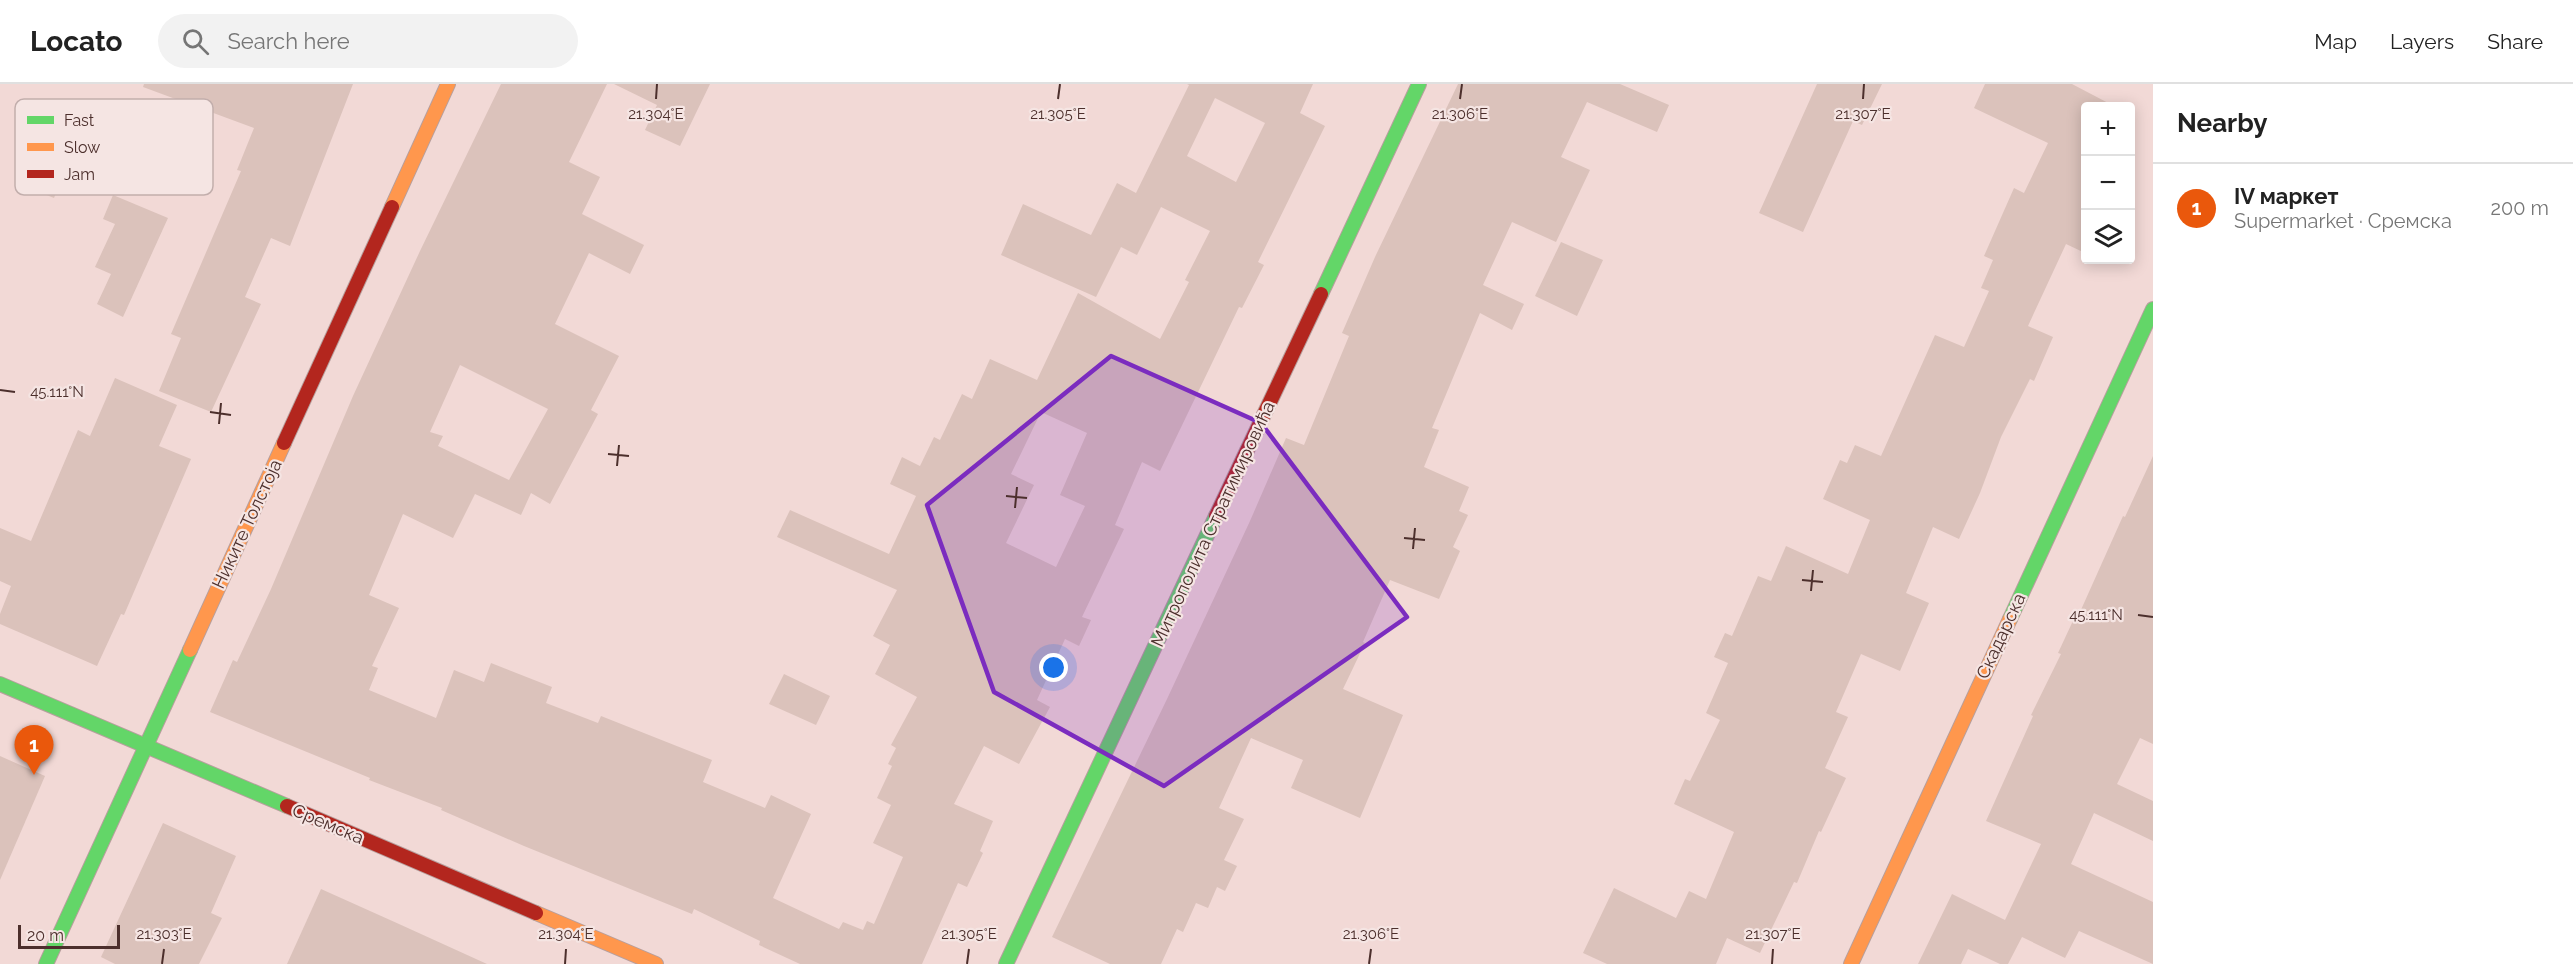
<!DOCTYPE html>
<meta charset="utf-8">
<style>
body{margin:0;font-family:Raleway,sans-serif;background:#f2f2f2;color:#222}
.controls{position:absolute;right:18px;top:18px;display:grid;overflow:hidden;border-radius:6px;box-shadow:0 3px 15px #0003}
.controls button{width:54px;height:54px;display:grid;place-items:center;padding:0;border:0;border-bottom:2px solid #e0e0e0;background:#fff;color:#222;font:30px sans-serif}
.scale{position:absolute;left:18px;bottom:15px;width:102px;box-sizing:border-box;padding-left:6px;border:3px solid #4c2f2c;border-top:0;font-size:16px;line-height:21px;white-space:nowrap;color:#4c2f2c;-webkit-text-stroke:4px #f5e5e3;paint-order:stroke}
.you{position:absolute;left:1054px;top:584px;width:21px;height:21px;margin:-15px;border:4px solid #fff;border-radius:50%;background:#1a73e8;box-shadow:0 0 0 9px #1a73e833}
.badge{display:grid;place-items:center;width:39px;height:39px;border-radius:50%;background:#ea580c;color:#fff;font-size:20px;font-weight:700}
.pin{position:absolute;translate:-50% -50px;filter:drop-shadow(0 2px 3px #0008)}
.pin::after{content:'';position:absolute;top:32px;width:21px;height:18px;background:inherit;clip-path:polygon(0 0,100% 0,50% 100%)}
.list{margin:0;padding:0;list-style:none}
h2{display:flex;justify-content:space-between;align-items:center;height:78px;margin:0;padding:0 24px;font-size:26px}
h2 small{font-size:20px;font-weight:400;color:#767676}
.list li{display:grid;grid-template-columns:39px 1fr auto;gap:18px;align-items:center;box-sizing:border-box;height:90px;padding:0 24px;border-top:2px solid #e0e0e0}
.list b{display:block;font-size:22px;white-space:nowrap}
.list p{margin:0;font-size:20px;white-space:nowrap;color:#767676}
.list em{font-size:20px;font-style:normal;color:#767676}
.icon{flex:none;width:33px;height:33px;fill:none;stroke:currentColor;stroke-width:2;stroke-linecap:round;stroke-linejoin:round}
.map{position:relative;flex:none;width:2153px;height:880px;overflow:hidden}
header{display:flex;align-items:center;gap:36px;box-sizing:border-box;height:84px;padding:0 30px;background:#fff;border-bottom:2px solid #e0e0e0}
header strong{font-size:28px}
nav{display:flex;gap:33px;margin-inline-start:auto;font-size:21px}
.search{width:420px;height:54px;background:#f2f2f2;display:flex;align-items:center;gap:15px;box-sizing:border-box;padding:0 21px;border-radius:33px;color:#767676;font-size:22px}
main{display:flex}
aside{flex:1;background:#fff}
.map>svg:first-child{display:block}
</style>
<header>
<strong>Locato</strong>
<div class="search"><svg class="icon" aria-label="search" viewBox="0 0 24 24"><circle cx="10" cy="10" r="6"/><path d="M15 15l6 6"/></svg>Search here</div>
<nav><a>Map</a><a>Layers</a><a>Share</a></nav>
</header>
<main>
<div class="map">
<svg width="2153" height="880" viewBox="0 0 2153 880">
<rect width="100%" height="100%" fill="#f2d9d6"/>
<g fill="#dbc2bb" fill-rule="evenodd">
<path d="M 144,0 L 353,0 L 290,162 L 271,154 L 245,213 L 261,220 L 211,328 L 159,307 L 181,254 L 171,250 L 241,87 L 237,86 L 254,44 L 143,3 Z"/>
<path d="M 501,0 L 607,0 L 569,78 L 600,93 L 582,130 L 644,161 L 630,190 L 589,169 L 555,240 L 619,272 L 591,326 L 598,330 L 550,420 L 531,409 L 521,431 L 475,410 L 453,454 L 403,430 L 369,511 L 399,524 L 372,582 L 378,584 L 369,606 L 436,634 L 454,586 L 484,598 L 491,579 L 552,603 L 546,619 L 598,639 L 601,632 L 712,676 L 703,698 L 765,724 L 771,711 L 811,730 L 773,814 L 839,845 L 843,838 L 863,846 L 867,837 L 874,840 L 903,773 L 873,759 L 891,721 L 877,714 L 892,682 L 888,680 L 896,664 L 891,661 L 917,613 L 875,590 L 890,561 L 873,552 L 897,506 L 777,453 L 790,426 L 889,470 L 916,412 L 890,400 L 902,373 L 920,382 L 934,353 L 940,356 L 962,310 L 972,315 L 990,275 L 1037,296 L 1078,209 L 1160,255 L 1189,198 L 1185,196 L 1210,147 L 1161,123 L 1137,171 L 1121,163 L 1096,213 L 1001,171 L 1023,120 L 1091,151 L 1117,99 L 1136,109 L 1189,1 L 1187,0 L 1313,0 L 1300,29 L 1325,42 L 1258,178 L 1264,181 L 1242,224 L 1239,223 L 1160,387 L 1142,378 L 1115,441 L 1124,445 L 1082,533 L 1091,536 L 1079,562 L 1065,555 L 1037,616 L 1050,623 L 1019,680 L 984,662 L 954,720 L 993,737 L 980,767 L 983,769 L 967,803 L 958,799 L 922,880 L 800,880 L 759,861 L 760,857 L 694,825 L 692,830 L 524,762 L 441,726 L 442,724 L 369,696 L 370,694 L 210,628 L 233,576 L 237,578 L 271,505 L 353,312 L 420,167 ZM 1215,14 L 1265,39 L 1236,98 L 1187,72 ZM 460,281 L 548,325 L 509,396 L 438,362 L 443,352 L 430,348 ZM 1041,328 L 1087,349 L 1060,411 L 1085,422 L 1056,483 L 1006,459 L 1034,401 L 1011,390 Z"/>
<path d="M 614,0 L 710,0 L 680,62 L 645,46 L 657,21 Z"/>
<path d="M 1458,0 L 1620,0 L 1669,21 L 1657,48 L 1587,18 L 1561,73 L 1590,86 L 1556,158 L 1512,138 L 1483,201 L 1524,220 L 1512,246 L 1480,229 L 1432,344 L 1439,346 L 1424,383 L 1469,403 L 1459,427 L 1468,431 L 1453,463 L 1460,467 L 1439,515 L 1390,496 L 1363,558 L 1365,559 L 1343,605 L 1403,631 L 1360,734 L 1291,704 L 1303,676 L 1251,654 L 1219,724 L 1244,735 L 1224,776 L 1237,782 L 1225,807 L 1217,803 L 1208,824 L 1196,819 L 1183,848 L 1177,845 L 1161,880 L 1110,880 L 1052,853 L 1167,615 L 1250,437 L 1286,354 L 1304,361 L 1349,252 L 1342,249 L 1375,173 Z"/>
<path d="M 1817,0 L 1882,0 L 1862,41 L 1853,37 L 1803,148 L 1759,129 Z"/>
<path d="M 1985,0 L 2072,0 L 2112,21 L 2085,22 L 2085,169 L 2066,160 L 2028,242 L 2053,253 L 2034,297 L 2030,295 L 2001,353 L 1980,409 L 1959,455 L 1933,443 L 1906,509 L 1929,519 L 1900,587 L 1861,570 L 1836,628 L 1848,633 L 1825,684 L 1846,694 L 1821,748 L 1819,747 L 1797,799 L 1794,798 L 1760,869 L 1727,854 L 1716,880 L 1607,880 L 1583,869 L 1614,804 L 1676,834 L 1689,807 L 1706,815 L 1734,748 L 1674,720 L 1685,695 L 1690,697 L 1720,636 L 1706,629 L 1728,579 L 1714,573 L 1725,549 L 1732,552 L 1758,492 L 1771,497 L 1786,462 L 1848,490 L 1870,436 L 1823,415 L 1840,376 L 1847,379 L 1855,361 L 1881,372 L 1935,251 L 1964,263 L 1989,207 L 1981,204 L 1993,176 L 1984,172 L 2014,104 L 2024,109 L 2048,59 L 1974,24 Z"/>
<path d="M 48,58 L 72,68 L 54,114 L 29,104 Z"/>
<path d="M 113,111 L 168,134 L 123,233 L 97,220 L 111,190 L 95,183 L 115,140 L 103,135 Z"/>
<path d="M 1561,158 L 1603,176 L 1577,232 L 1535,212 Z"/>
<path d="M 115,294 L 177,321 L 159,362 L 191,375 L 124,531 L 121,530 L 97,582 L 0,540 L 0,530 L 11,502 L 0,497 L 0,444 L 31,457 L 78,346 L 90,352 Z"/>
<path d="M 2153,372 L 2153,660 L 2140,654 L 2117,700 L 2153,717 L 2153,757 L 2094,729 L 2071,780 L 2153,818 L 2153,880 L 2079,847 L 2065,874 L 2022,853 L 2008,880 L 2000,880 L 1968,865 L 1961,880 L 1918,880 L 1952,810 L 2005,836 L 2041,760 L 1986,737 L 2033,632 L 2031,631 L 2061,570 L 2058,569 L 2078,526 L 2080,528 L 2123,432 L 2125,433 Z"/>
<path d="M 784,590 L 830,612 L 816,641 L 769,620 Z"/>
<path d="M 0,672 L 45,692 L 0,796 Z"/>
<path d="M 163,739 L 236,772 L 211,829 L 222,834 L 199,880 L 115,880 L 101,873 Z"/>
<path d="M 321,805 L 399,840 L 487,880 L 287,880 Z"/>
</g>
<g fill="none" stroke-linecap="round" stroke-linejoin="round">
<defs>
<g id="fast">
<path d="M 1321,210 L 1419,0"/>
<path d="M 2010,535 L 2153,225"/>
<path d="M 0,600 L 287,722"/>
<path d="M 46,880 L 190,566"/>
<path d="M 1006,880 L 1216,432"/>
</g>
<g id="slow">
<path d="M 392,123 L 448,0"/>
<path d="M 190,566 L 284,359"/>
<path d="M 536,829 L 656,880"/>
<path d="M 1851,880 L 2010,535"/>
</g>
<g id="jam">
<path d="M 284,359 L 392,123"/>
<path d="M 1216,432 L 1321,210"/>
<path d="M 287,722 L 536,829"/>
</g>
</defs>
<use href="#fast" stroke="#b79f9d" stroke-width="16"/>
<use href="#slow" stroke="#b79f9d" stroke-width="16"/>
<use href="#jam" stroke="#b79f9d" stroke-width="16"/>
<use href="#fast" stroke="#63d668" stroke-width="14"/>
<use href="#slow" stroke="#ff974d" stroke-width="14"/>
<use href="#jam" stroke="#b3261e" stroke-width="14"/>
</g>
<path fill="#7b2cbf" fill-opacity="0.2" stroke="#7b2cbf" stroke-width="4.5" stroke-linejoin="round" d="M 1111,272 L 1261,339 L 1407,533 L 1164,702 L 994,608 L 927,421 Z"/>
<path fill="none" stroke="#4c2f2c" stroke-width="2" d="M 656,15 L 657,0M 1058,15 L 1060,0M 1460,15 L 1462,0M 1863,15 L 1864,0M 0,306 L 15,308M 210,328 L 231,331M 219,340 L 221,319M 608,370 L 629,372M 617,382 L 619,361M 1006,412 L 1027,414M 1015,424 L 1017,403M 1404,454 L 1425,456M 1413,465 L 1415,444M 1802,496 L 1823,498M 1811,507 L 1813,486M 2138,531 L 2153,533M 162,880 L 164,865M 565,880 L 566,865M 967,880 L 969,865M 1369,880 L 1371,865M 1772,880 L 1773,865"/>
<g text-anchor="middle" stroke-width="4.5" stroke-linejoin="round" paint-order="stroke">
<g font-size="18" fill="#4c2f2c" stroke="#f5e5e3">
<text transform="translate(247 440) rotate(-65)" y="6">Никите Толстоја</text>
<text transform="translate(1213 440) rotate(-65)" y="6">Митрополита Стратимировића</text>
<text transform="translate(2001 552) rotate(-65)" y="6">Скадарска</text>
<text transform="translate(328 740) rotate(23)" y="6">Сремска</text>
</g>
</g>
<rect x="15" y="15" width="198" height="96" rx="9" fill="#f5e5e3" stroke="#c2aeac" stroke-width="1.5"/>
<rect x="27" y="32" width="27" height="8" fill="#63d668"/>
<rect x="27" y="59" width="27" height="8" fill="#ff974d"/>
<rect x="27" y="86" width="27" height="8" fill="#b3261e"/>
<g font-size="16" fill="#4c2f2c">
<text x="64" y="42">Fast</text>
<text x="64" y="69">Slow</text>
<text x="64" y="96">Jam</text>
</g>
<g font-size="15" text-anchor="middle" fill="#4c2f2c" stroke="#f5e5e3" stroke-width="4.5" stroke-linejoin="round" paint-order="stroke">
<text x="656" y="35">21.304°E</text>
<text x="1058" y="35">21.305°E</text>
<text x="1460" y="35">21.306°E</text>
<text x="1863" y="35">21.307°E</text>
<text x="57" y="313">45.111°N</text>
<text x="2096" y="536">45.111°N</text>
<text x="164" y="855">21.303°E</text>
<text x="566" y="855">21.304°E</text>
<text x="969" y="855">21.305°E</text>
<text x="1371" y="855">21.306°E</text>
<text x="1773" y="855">21.307°E</text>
</g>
</svg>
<div class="controls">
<button>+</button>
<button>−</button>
<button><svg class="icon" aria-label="layers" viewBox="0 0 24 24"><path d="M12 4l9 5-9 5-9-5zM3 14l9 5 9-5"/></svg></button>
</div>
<div class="scale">20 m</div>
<div class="you"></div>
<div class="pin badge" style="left:34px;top:691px">1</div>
</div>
<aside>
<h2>Nearby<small></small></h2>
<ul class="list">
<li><span class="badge">1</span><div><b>IV маркет</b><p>Supermarket · Сремска</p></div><em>200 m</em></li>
</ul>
</aside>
</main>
